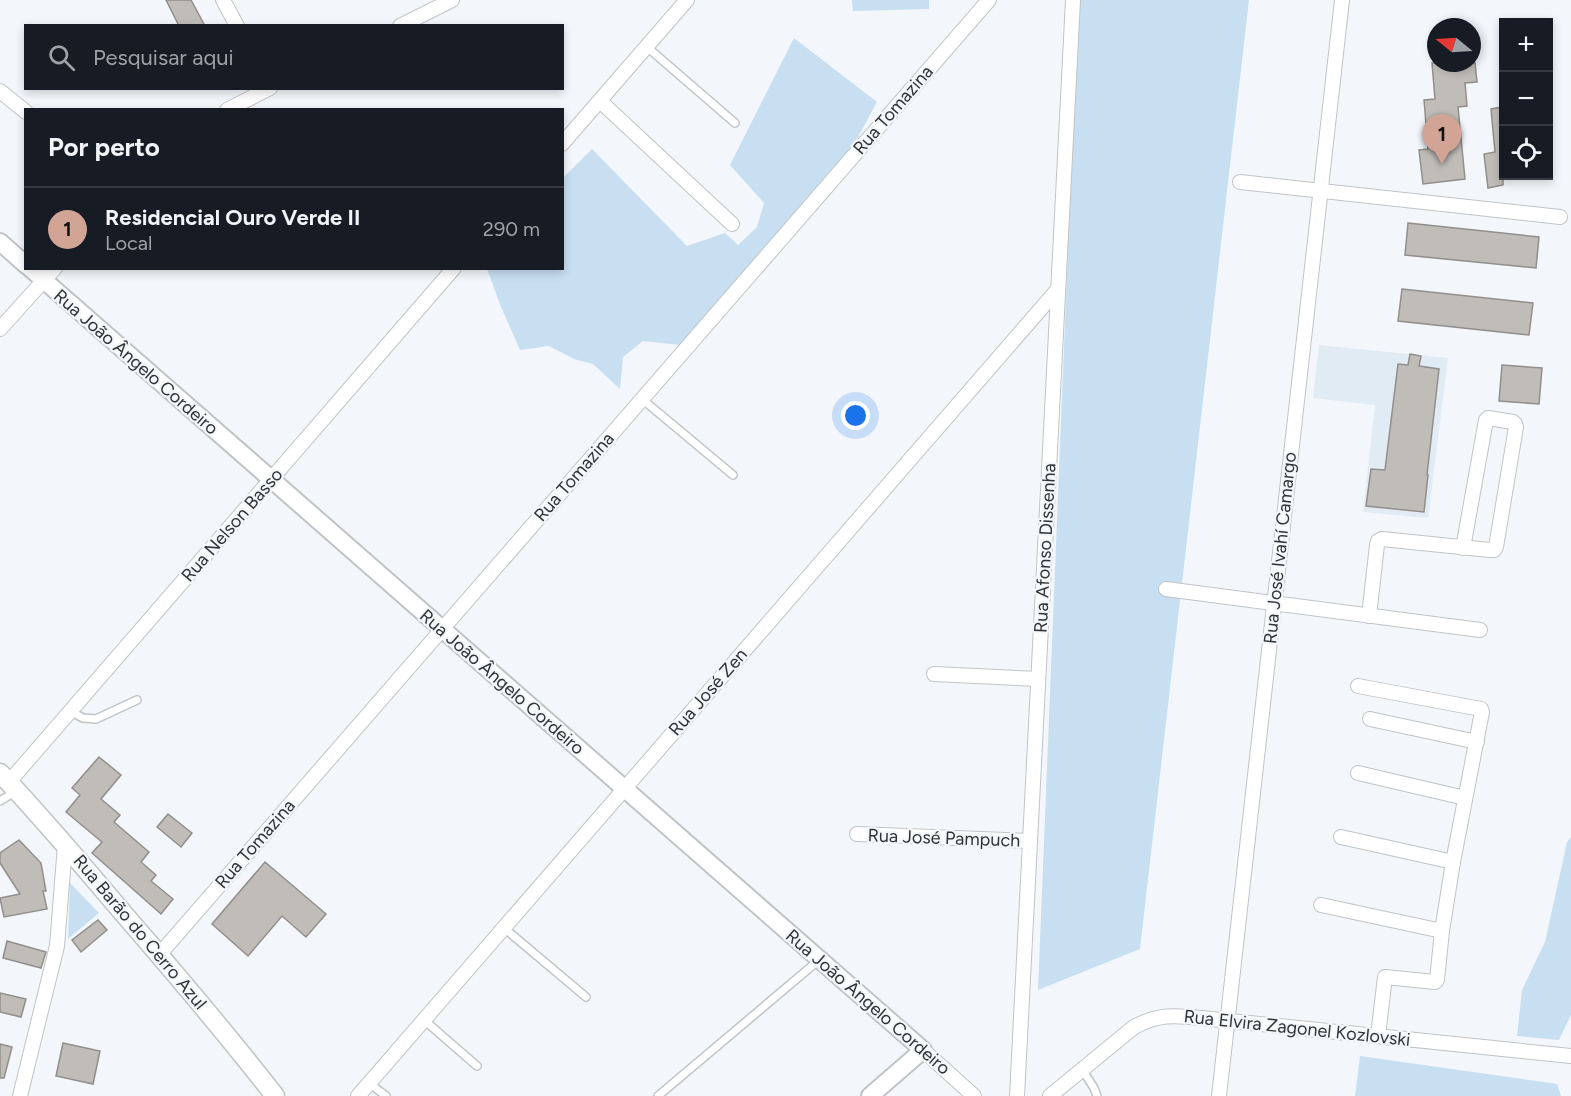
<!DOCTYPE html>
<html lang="pt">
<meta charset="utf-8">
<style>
body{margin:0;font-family:Figtree,sans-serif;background:#20242c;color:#f1f3f6}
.controls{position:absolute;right:18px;top:18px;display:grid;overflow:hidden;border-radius:0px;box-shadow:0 3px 9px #0003}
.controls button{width:54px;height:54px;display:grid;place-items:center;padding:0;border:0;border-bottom:2px solid #363941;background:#171b24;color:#f1f3f6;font:30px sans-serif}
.compass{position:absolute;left:1427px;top:18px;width:54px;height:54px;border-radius:50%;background:#171b24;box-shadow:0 3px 9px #0003;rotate:288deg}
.you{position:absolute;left:856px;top:416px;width:21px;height:21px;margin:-15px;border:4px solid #fff;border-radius:50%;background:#1a73e8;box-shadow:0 0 0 9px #1a73e833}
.badge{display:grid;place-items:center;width:39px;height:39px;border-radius:50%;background:#d2a495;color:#111;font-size:20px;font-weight:700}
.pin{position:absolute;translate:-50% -50px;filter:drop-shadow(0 2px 3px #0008)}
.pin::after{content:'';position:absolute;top:32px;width:21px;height:18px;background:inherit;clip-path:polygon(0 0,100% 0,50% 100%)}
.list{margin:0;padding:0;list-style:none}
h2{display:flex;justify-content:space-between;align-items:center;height:78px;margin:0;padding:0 24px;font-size:26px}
h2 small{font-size:20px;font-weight:400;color:#9ea1a6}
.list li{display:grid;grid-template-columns:39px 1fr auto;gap:18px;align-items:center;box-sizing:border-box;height:84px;padding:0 24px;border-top:2px solid #363941}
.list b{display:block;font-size:22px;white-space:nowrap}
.list p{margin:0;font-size:20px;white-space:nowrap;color:#9ea1a6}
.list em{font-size:20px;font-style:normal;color:#9ea1a6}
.icon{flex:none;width:33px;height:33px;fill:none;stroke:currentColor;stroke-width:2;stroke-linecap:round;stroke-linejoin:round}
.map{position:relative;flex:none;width:1571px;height:1096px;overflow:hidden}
.search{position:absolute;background:#171b24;box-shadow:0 3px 9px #0003;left:24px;top:24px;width:540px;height:66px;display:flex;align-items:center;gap:15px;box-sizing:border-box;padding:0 21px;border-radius:0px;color:#9ea1a6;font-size:22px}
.panel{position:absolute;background:#171b24;box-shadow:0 3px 9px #0003;left:24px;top:108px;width:540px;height:162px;border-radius:0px}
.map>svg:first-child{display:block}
</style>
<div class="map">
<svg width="1571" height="1096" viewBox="0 0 1571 1096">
<rect width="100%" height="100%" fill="#f3f7fb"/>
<path fill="#e0ebf4" d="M 1319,345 L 1448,358 L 1428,518 L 1363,512 L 1375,405 L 1313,398 Z"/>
<g fill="#c8dff2">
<path d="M 852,0 L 929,0 L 929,9 L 853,11 Z"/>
<path d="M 1078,0 L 1249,0 L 1140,949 L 1038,990 Z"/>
<path d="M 794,38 L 877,102 L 851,150 L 680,345 L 643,341 L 623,357 L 620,389 L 593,364 L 574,359 L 549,346 L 520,350 L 501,307 L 487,269 L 562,268 L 563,178 L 592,149 L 687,246 L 725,233 L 738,245 L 757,227 L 764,203 L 730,165 Z"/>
<path d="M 1571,837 L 1571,1015 L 1559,1040 L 1517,1036 L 1522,990 L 1545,942 L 1567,842 Z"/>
<path d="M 70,883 L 99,913 L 68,939 Z"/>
<path d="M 1360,1056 L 1557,1084 L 1561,1096 L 1355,1096 Z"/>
</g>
<g fill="#c0bdb9" stroke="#928e8b" stroke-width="1.5">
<path d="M 166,0 L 191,0 L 205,26 L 179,26 Z"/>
<path d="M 1432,63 L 1475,63 L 1477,82 L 1465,83 L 1467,106 L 1458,107 L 1465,179 L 1423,184 L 1419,150 L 1428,149 L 1424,100 L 1435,99 Z"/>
<path d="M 1503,107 L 1503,185 L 1488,188 L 1484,154 L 1495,152 L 1491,109 Z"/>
<path d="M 1408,223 L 1539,237 L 1536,268 L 1405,255 Z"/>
<path d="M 1402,289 L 1533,303 L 1529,335 L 1398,321 Z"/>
<path d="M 1410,354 L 1421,356 L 1419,366 L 1439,369 L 1427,475 L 1428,475 L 1424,512 L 1366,506 L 1371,469 L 1385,470 L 1398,364 L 1408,365 Z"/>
<path d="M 1502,365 L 1542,368 L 1539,404 L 1499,401 Z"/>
<path d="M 99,757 L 121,775 L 101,799 L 120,815 L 114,822 L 149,852 L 141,862 L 156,875 L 151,881 L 173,899 L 161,914 L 92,853 L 102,842 L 66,812 L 80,795 L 72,788 Z"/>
<path d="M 168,814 L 192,833 L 181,847 L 157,827 Z"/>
<path d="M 19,840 L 41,863 L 46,891 L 43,891 L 47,909 L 4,917 L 0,898 L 20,894 L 0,863 L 0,853 Z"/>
<path d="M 265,862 L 326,914 L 306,937 L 282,916 L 248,956 L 212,924 Z"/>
<path d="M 98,920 L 107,930 L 81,952 L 72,940 Z"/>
<path d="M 7,941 L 46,952 L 41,968 L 3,958 Z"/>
<path d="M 0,993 L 26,999 L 21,1017 L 0,1012 Z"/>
<path d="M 63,1043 L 100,1051 L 93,1084 L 56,1076 Z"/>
<path d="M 0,1044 L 12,1047 L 4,1078 L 0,1078 Z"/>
</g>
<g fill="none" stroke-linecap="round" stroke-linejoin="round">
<defs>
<g id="service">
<path d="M 647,47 L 735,123"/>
<path d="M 642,399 L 733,475"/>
<path d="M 70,711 L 83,718 L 96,719 L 137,700"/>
<path d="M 0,801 L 16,791"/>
<path d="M 504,928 L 586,997"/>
<path d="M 424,1020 L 477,1066"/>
<path d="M 1082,1069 L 1094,1088 L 1097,1096"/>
<path d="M 369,1083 L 386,1096"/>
<path d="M 658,1096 L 819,960"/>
</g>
<g id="minor">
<path d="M 223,0 L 237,26"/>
<path d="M 400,26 L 452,0"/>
<path d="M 0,91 L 26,112"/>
<path d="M 600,101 L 732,224"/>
<path d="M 227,110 L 270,88"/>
<path d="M 562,144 L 687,0"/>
<path d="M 1240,182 L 1560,217"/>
<path d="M 0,329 L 55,268"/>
<path d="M 1166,589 L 1480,630"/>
<path d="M 1369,616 L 1377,545 L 1378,541 L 1382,539 L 1490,550 L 1494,550 L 1496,547 L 1516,427 L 1515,424 L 1513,422 L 1488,418 L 1486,420 L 1463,548"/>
<path d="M 934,674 L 1038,679"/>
<path d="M 1358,686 L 1481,709 L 1482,712 L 1453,862 L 1442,931 L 1437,980 L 1435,982 L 1385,977 L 1378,1036"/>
<path d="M 1370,719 L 1477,742"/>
<path d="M 1358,773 L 1465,798"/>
<path d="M 9,782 L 454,268"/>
<path d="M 857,834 L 1030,841"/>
<path d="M 1341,837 L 1453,862"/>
<path d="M 1321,905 L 1442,931"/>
<path d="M 159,955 L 989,0"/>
<path d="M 923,1050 L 974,1096"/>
<path d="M 20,1096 L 57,946 L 65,845"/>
<path d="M 358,1096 L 1058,289"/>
<path d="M 1017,1096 L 1073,0"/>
<path d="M 1050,1096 L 1134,1027 C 1158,1014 1174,1015 1201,1018 L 1571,1056"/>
<path d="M 1219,1096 L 1342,0"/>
</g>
<g id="tertiary">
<path d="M 0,242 L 26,265"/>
<path d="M 30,268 L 923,1050 L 870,1096"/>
</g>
<path id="secondary" d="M 0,773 C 43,818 83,866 123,913 C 175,973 226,1033 275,1096"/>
</defs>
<use href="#service" stroke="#c0c4c7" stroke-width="10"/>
<use href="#minor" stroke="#c0c4c7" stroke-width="16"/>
<use href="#tertiary" stroke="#c0c4c7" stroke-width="20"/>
<use href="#secondary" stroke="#c0c4c7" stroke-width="21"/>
<use href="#service" stroke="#fff" stroke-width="7"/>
<use href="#minor" stroke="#fff" stroke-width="14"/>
<use href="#tertiary" stroke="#fff" stroke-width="16"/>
<use href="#secondary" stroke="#fff" stroke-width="18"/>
</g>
<g text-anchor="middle" stroke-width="4.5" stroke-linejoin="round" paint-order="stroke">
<g font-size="18" fill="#303233" stroke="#f3f7fb">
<text transform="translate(893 110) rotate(-49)" y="6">Rua Tomazina</text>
<text transform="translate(136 362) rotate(41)" y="6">Rua João Ângelo Cordeiro</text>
<text transform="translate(574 477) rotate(-49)" y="6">Rua Tomazina</text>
<text transform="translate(232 525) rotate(-49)" y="6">Rua Nelson Basso</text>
<text transform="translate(1045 548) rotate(-87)" y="6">Rua Afonso Dissenha</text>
<text transform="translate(1280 548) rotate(-84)" y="6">Rua José Ivahí Camargo</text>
<text transform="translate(502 682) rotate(41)" y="6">Rua João Ângelo Cordeiro</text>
<text transform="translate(708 692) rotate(-49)" y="6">Rua José Zen</text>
<text transform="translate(944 838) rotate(2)" y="6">Rua José Pampuch</text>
<text transform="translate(255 844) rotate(-49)" y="6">Rua Tomazina</text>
<text transform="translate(140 932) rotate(50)" y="6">Rua Barão do Cerro Azul</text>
<text transform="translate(868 1002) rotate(41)" y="6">Rua João Ângelo Cordeiro</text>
<text transform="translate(1297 1028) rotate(6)" y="6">Rua Elvira Zagonel Kozlovski</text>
</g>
</g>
</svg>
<div class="controls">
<button>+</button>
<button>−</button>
<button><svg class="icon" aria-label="locate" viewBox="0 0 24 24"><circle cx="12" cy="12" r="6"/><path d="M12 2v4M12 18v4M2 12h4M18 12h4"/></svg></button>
</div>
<svg class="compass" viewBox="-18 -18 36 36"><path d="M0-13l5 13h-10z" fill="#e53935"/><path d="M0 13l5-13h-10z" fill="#9ea1a6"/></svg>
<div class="you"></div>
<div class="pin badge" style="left:1442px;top:164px">1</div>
<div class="search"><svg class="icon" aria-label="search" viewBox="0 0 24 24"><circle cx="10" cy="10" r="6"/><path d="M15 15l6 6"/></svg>Pesquisar aqui</div>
<section class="panel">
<h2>Por perto<small></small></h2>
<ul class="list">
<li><span class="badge">1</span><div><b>Residencial Ouro Verde II</b><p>Local</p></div><em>290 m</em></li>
</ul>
</section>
</div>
